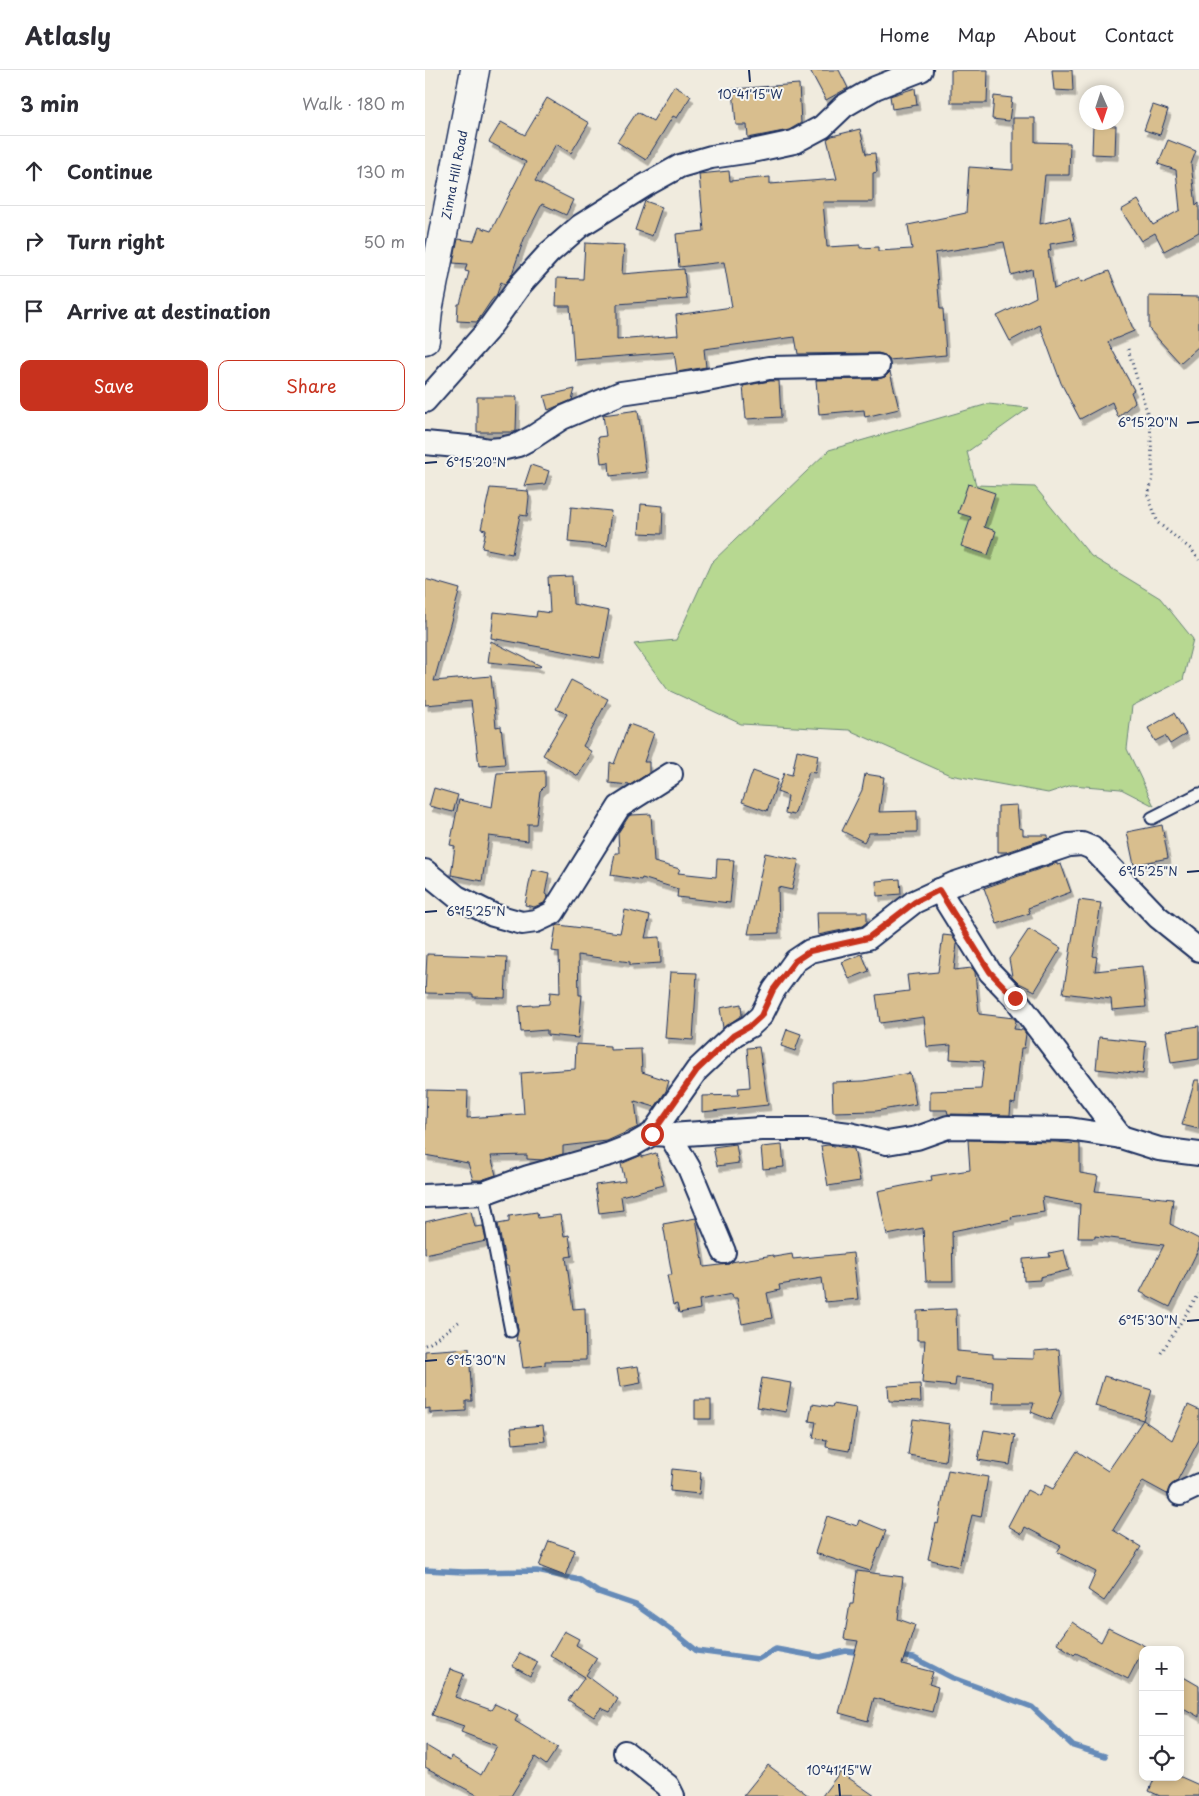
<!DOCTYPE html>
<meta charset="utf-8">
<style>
body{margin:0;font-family:"Playpen Sans",sans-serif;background:#f7f7f7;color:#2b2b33}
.controls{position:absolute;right:15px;bottom:15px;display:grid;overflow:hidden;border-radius:10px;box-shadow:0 2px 8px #0003}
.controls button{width:45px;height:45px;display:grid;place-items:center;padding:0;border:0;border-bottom:1px solid #e1e1e2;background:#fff;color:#2b2b33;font:25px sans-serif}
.compass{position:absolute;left:654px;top:15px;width:45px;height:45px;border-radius:50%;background:#fff;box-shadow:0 2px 8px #0003;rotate:177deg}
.stop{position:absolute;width:15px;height:15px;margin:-11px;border:4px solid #c8321e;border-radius:50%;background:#fff}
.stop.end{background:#c8321e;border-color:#fff;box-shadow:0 1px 5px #0008}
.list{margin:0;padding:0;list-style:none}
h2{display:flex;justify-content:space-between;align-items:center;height:65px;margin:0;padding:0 20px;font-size:21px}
h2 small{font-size:16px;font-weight:400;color:#7c7c81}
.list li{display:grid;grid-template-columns:32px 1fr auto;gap:15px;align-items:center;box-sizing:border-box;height:70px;padding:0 20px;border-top:1px solid #e1e1e2}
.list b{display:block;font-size:19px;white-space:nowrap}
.list em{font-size:16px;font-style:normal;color:#7c7c81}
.actions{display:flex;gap:10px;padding:15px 20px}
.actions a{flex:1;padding:11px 0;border:1px solid #c8321e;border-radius:10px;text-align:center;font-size:18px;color:#c8321e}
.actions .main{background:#c8321e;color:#fff}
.icon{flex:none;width:28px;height:28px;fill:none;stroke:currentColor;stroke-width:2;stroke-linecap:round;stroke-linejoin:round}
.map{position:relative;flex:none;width:774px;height:1726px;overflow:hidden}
header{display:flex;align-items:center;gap:30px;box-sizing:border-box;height:70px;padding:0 25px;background:#fff;border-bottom:1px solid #e1e1e2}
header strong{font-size:24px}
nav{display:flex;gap:28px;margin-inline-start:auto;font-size:18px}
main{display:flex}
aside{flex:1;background:#fff}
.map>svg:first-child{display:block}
</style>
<header>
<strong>Atlasly</strong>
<nav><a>Home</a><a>Map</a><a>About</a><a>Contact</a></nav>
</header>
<main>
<aside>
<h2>3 min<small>Walk · 180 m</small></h2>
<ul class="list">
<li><svg class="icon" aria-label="ahead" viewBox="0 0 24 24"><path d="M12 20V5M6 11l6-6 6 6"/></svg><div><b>Continue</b></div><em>130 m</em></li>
<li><svg class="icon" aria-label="right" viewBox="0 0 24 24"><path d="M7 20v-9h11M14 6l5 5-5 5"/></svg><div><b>Turn right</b></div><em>50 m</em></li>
<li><svg class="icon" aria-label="arrive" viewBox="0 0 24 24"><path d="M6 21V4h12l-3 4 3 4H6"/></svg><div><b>Arrive at destination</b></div></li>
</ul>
<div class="actions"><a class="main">Save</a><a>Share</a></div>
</aside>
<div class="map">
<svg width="774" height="1726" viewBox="0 0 774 1726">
<defs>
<filter id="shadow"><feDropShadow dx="3" dy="5.5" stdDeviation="0" flood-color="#0004"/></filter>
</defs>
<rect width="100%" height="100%" fill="#f0ebde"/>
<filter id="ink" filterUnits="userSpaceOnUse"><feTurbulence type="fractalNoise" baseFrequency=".02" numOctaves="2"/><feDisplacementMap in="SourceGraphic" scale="10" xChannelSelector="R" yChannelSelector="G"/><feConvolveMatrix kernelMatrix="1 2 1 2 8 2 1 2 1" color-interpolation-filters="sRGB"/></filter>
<g filter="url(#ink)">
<path fill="#b7d891" stroke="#698478" d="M 563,334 L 604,338 L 542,382 L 551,415 L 610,417 L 666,486 L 735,528 L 768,569 L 758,610 L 707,636 L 702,679 L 729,736 L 696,719 L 647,715 L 623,723 L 525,705 L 424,660 L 316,654 L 243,620 L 209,574 L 251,570 L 286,493 L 404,380 Z"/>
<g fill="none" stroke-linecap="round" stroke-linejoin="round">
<g stroke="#668bb8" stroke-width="5.5">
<path d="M 0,1500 L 38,1502 L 112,1501 L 155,1510 L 173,1522 L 211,1535 L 245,1559 L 272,1581 L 333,1589 L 351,1579 L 395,1587 L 421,1581 L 438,1583"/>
<path d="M 472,1586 L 489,1588 L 528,1608 L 607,1637 L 648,1676 L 680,1686"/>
</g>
</g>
<g fill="#d8be8e" stroke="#1b2f5e" filter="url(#shadow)">
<path d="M 385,0 L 414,0 L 423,18 L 401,30 Z"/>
<path d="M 526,0 L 563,0 L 562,33 L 526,33 Z"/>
<path d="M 627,0 L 647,0 L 648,21 L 629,20 Z"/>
<path d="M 374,14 L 376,53 L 364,60 L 323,68 L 322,55 L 311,55 L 308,19 Z"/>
<path d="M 249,16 L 266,26 L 252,48 L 248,46 L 221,90 L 192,72 L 212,42 L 228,51 Z"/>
<path d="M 490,18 L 492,35 L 467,39 L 465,26 Z"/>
<path d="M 569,26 L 587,28 L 584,51 L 567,49 Z"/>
<path d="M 122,28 L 164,53 L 146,83 L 131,74 L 110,111 L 148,130 L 141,145 L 117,134 L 99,169 L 87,204 L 80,214 L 76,212 L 72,224 L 66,231 L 52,252 L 32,251 L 33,234 L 35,234 L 44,202 L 40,201 L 42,194 L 28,193 L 33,169 L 49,171 L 54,157 L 66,161 L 101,92 L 64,72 L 76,52 L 100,65 Z"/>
<path d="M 728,35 L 743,40 L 735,65 L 719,60 Z"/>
<path d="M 588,48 L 610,48 L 610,72 L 645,73 L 644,105 L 620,105 L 615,154 L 645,147 L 650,170 L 625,174 L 626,180 L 623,181 L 629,219 L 655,208 L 656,212 L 684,201 L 709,261 L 683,272 L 709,320 L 706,322 L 710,332 L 693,347 L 687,332 L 655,349 L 636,313 L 615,255 L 585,271 L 572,246 L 611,227 L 607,199 L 586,205 L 579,172 L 510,183 L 515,239 L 518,239 L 521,285 L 464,290 L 460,285 L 453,283 L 373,284 L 370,267 L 279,279 L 281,297 L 252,302 L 249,282 L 149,290 L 145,236 L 131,236 L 132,208 L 158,209 L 160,173 L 199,175 L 197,204 L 259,199 L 262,229 L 192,234 L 192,270 L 253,265 L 251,245 L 307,237 L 299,192 L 254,197 L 251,164 L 279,161 L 274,104 L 304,101 L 305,111 L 345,107 L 345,114 L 412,109 L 402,69 L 407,66 L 435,59 L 441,84 L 450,83 L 452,102 L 448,103 L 448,132 L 398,132 L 402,177 L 435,175 L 435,178 L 453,177 L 453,181 L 487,179 L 483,155 L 541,143 L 544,97 L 588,100 Z"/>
<path d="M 668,55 L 691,56 L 690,85 L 667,84 Z"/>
<path d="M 743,70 L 771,81 L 766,94 L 771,136 L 774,133 L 774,162 L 739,181 L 730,163 L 716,171 L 696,140 L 713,130 L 728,155 L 755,140 L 751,100 L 733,94 Z"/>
<path d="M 220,131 L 237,137 L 227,166 L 210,160 Z"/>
<path d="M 724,226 L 774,227 L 774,276 L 755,293 L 724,259 Z"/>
<path d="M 465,302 L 474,339 L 440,347 L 439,340 L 394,344 L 391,310 L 453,309 L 460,307 Z"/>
<path d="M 345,311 L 354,311 L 356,347 L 321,349 L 318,316 Z"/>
<path d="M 150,319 L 147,330 L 123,340 L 119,326 Z"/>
<path d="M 52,327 L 92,327 L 91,361 L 89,362 L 52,362 Z"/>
<path d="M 213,340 L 221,402 L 185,406 L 184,392 L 176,393 L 173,367 L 181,366 L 178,345 Z"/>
<path d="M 106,395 L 124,401 L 120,414 L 99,416 Z"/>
<path d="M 543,414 L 570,423 L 559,457 L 571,461 L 563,485 L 536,476 L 546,447 L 533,443 Z"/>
<path d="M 65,418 L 103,421 L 104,427 L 102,446 L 95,445 L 87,484 L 57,478 L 61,460 L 56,459 Z"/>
<path d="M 216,434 L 238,436 L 237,464 L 214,463 Z"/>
<path d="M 146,437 L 186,441 L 182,476 L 143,472 Z"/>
<path d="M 147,506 L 148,534 L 184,541 L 175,588 L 66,568 L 69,542 L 111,547 L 112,541 L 125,543 L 123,507 Z"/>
<path d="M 0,509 L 35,519 L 9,611 L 66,606 L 71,657 L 76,656 L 80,694 L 54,696 L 46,631 L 0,635 Z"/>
<path d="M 66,571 L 116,596 L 115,597 L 63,592 Z"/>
<path d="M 146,610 L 183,629 L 158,676 L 167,682 L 153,706 L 118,685 L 142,644 L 131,639 Z"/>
<path d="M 749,643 L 761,664 L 745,674 L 740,666 L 730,671 L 723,658 Z"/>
<path d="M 204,654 L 229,663 L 219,692 L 224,692 L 224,703 L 205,715 L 184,713 L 185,692 L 189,694 Z"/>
<path d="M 372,680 L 393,685 L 390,703 L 384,702 L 369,745 L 360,743 L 363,726 L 352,722 L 359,703 L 367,705 Z"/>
<path d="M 120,701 L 120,716 L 115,721 L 111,754 L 103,754 L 103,771 L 64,766 L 57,811 L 26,805 L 30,776 L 25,775 L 34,730 L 67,737 L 72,703 Z"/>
<path d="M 328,701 L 353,710 L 342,741 L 317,732 Z"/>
<path d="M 440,704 L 459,707 L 454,742 L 492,741 L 492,762 L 444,763 L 439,772 L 417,761 L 437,720 Z"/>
<path d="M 9,718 L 33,725 L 28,742 L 4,736 Z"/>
<path d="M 592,735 L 594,758 L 598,759 L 598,765 L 623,765 L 623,768 L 581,782 L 573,782 L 573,736 Z"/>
<path d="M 226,744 L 229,792 L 255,799 L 253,803 L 291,807 L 292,789 L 309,790 L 305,833 L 252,827 L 253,819 L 217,808 L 216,810 L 186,805 L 190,783 L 194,783 L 193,763 L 204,746 L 206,745 Z"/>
<path d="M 737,755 L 743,788 L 709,795 L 702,762 Z"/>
<path d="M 340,783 L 374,790 L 367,820 L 353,817 L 354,863 L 323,864 Z"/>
<path d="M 632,793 L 632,795 L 636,794 L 646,822 L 603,838 L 605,843 L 572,854 L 559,818 Z"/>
<path d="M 107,799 L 124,803 L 120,824 L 123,826 L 119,833 L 109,837 L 100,835 Z"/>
<path d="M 475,809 L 476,824 L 452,826 L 451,811 Z"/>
<path d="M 654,830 L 676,833 L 668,886 L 672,887 L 670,901 L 717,896 L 721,937 L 687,940 L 686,929 L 638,923 Z"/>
<path d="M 200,840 L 225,846 L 220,868 L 235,867 L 236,893 L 205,895 L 205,892 L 153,885 L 154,925 L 157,925 L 153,968 L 122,965 L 122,960 L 96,962 L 94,936 L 124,934 L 125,922 L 135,923 L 134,882 L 127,881 L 131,856 L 134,855 L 195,863 Z"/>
<path d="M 392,842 L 442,842 L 442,852 L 437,856 L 393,865 Z"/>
<path d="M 604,859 L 636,878 L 610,921 L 594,913 L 587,906 L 584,889 Z"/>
<path d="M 518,865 L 527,866 L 532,874 L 529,900 L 547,898 L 550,902 L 554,944 L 589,948 L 591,951 L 589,959 L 598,960 L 601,964 L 599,978 L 596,978 L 590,1034 L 586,1033 L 585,1045 L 523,1044 L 522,1040 L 505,1040 L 505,1021 L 556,1019 L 559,991 L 525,989 L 526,975 L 502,977 L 499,947 L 455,953 L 451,925 L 484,921 L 482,905 L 513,902 Z"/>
<path d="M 2,884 L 82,887 L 80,928 L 48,927 L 48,924 L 0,923 Z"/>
<path d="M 437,884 L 444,901 L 424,909 L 417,892 Z"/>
<path d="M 245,902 L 272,903 L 268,970 L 240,968 Z"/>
<path d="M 316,934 L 317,945 L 298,958 L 295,938 Z"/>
<path d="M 774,956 L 774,989 L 746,993 L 741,961 Z"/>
<path d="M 362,959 L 376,964 L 370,981 L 356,976 Z"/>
<path d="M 674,967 L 721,972 L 718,1004 L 671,999 Z"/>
<path d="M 151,974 L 185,976 L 185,980 L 216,979 L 217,1002 L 244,1011 L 241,1021 L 230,1037 L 210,1031 L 213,1057 L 182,1071 L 138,1076 L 138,1084 L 117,1090 L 102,1089 L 102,1085 L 66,1086 L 71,1105 L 56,1110 L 48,1110 L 43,1093 L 0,1085 L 2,1020 L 43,1021 L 42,1048 L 99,1044 L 96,1003 L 150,999 Z"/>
<path d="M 334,977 L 343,1035 L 277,1042 L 277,1026 L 314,1025 L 313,1018 L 325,1017 L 322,978 Z"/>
<path d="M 485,1003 L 491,1034 L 451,1041 L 408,1042 L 407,1012 L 439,1011 Z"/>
<path d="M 770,1010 L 774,1010 L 774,1059 L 757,1055 Z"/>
<path d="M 543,1070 L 631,1072 L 655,1074 L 655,1103 L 673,1106 L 670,1121 L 748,1129 L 745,1154 L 774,1169 L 774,1178 L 745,1237 L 715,1222 L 739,1175 L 670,1166 L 670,1168 L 653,1168 L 655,1134 L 617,1127 L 619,1142 L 586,1147 L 587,1149 L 527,1161 L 528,1211 L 501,1211 L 498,1158 L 462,1165 L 453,1121 L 507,1110 L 506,1106 L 545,1100 Z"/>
<path d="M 311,1074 L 314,1093 L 292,1096 L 288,1077 Z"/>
<path d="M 357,1075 L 359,1097 L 338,1099 L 336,1077 Z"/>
<path d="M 403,1075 L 429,1079 L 435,1111 L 403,1116 L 396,1076 Z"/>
<path d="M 231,1083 L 239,1115 L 196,1126 L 198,1140 L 174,1143 L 170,1115 L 200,1111 L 196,1094 L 217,1085 L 217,1087 Z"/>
<path d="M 46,1141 L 50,1157 L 58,1156 L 61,1171 L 0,1184 L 0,1152 Z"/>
<path d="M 112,1142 L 113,1148 L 135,1145 L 139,1166 L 144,1165 L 147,1186 L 141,1187 L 148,1239 L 160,1238 L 161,1290 L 120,1291 L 120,1295 L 98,1298 L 94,1271 L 91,1271 L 93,1260 L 83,1196 L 81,1196 L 73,1154 L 84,1152 L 84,1146 Z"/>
<path d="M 271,1148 L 279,1197 L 304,1194 L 306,1192 L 348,1185 L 349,1187 L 367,1184 L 368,1189 L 428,1183 L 433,1229 L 400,1232 L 397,1208 L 354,1215 L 355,1220 L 342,1223 L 347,1248 L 317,1254 L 312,1228 L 308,1228 L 307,1224 L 274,1230 L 275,1239 L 254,1243 L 252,1234 L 248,1235 L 242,1205 L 247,1205 L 238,1154 Z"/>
<path d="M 639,1180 L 644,1200 L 615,1207 L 615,1210 L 599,1211 L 598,1189 L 625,1187 L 624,1183 Z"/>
<path d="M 531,1239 L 532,1281 L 568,1284 L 568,1288 L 609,1289 L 609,1281 L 634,1279 L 637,1323 L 626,1350 L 606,1342 L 609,1333 L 567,1333 L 568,1312 L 531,1308 L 530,1316 L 497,1313 L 500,1270 L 492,1270 L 492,1241 Z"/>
<path d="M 44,1278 L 47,1331 L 41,1331 L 41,1341 L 5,1343 L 5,1338 L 0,1339 L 0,1281 Z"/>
<path d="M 213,1296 L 216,1313 L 195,1317 L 192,1299 Z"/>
<path d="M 679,1306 L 727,1320 L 718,1350 L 670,1336 Z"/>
<path d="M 337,1308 L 366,1313 L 361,1342 L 332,1337 Z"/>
<path d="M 495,1314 L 496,1332 L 464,1331 L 463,1316 Z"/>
<rect x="270" y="1330" width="16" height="19"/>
<path d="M 387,1334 L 407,1337 L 408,1334 L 431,1338 L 424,1381 L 401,1377 L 402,1370 L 388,1368 L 391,1352 L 384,1351 Z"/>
<path d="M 763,1335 L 774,1340 L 774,1370 L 752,1411 L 745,1416 L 742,1424 L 718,1411 L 688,1460 L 716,1477 L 679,1531 L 663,1520 L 671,1502 L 632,1482 L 636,1476 L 600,1457 L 597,1464 L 583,1456 L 602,1420 L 614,1426 L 620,1415 L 628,1419 L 652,1381 L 683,1401 L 718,1350 L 747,1370 Z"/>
<path d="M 488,1349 L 525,1354 L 520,1391 L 483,1385 Z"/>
<path d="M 118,1355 L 120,1371 L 88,1374 L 86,1358 Z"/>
<path d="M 559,1360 L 590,1365 L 585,1395 L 553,1390 Z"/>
<path d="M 247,1399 L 276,1402 L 274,1424 L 245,1421 Z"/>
<path d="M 523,1400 L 563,1407 L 556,1447 L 547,1445 L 534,1497 L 503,1489 L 511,1453 L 513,1454 Z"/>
<path d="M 402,1446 L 432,1456 L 434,1450 L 461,1461 L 445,1501 L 390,1483 Z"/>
<path d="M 124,1471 L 150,1480 L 140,1506 L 114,1496 Z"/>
<path d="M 432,1501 L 478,1507 L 473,1549 L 490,1555 L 477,1594 L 508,1602 L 504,1614 L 513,1617 L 507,1642 L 449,1628 L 443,1651 L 414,1643 L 433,1571 L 419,1569 L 425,1534 L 428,1534 Z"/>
<path d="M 647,1552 L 676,1572 L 683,1558 L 720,1576 L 703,1609 L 651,1583 L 649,1585 L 632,1573 Z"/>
<path d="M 139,1561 L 154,1569 L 151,1575 L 172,1588 L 161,1605 L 193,1629 L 185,1642 L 176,1638 L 169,1647 L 143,1630 L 160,1607 L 125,1585 Z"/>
<path d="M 95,1583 L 113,1592 L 105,1606 L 87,1596 Z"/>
<path d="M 25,1599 L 39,1604 L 30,1627 L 66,1640 L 70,1634 L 93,1645 L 90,1651 L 133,1677 L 121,1695 L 110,1687 L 86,1726 L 54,1726 L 0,1697 L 0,1675 L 25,1690 L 26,1686 L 56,1705 L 72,1676 L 36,1662 L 39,1656 L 7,1645 Z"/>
<path d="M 755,1605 L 774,1616 L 774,1647 L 755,1636 Z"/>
<path d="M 343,1695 L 384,1726 L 318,1726 Z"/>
<path d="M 415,1702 L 450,1726 L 397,1726 Z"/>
<path d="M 730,1707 L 756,1707 L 774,1715 L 774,1726 L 735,1726 L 724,1721 Z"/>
</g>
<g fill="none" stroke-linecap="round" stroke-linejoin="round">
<defs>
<g id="service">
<path d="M 727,748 L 774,724"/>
<path d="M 59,1123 L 86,1261"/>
</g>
<g id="minor">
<path d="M 0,331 L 62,261 L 96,214 L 124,183 L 155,156 L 219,116 L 255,96 L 286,87 L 327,81 L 369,72 L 397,57 L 419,36 L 450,18 L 496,0"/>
<path d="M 0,373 L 53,378 L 64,380 L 76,379 L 93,375 L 108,367 L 137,348 L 196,323 L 272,312 L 344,298 L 453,296"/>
<path d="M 0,801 L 32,827 L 68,845 L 97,853 L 111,851 L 128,843 L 194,737 L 246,704"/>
<path d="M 514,820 L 565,902 L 590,928 L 696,1067"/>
<path d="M 227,1064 L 272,1000 L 309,965 L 325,956 L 336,946 L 349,920 L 370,891 L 385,881 L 443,868 L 489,832 L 528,814 L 644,775 L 657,774 L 667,778 L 733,847 L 774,880"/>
<path d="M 245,1065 L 264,1098 L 299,1182"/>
<path d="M 0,1126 L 59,1123 L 103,1107 L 185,1084 L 208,1075 L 227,1064 L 245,1065 L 336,1059 L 384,1059 L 424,1064 L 462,1073 L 492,1068 L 523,1057 L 644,1059 L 696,1067 L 734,1079 L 774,1084"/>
<path d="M 755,1424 L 774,1415"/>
<path d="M 200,1682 L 243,1716 L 248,1726"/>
</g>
<path id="tertiary" d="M 0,270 L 3,241 L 50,0"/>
</defs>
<use href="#service" stroke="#1b2f5e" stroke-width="15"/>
<use href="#minor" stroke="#1b2f5e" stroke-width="26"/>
<use href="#tertiary" stroke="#1b2f5e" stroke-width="31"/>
<g stroke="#1b2f5e" stroke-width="3" stroke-dasharray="1 4" stroke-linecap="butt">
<path d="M 703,279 L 725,352 L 728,408 L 723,425 L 733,453 L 767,480 L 774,490"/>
<path d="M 0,1275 L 5,1273 L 35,1251"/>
<path d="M 736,1283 L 774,1224"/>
</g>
<use href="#service" stroke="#f6f6f2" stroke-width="11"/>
<use href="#minor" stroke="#f6f6f2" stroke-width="22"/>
<use href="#tertiary" stroke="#f6f6f2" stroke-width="28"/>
</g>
</g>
<g fill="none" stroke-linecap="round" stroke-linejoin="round" filter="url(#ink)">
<path stroke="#c8321e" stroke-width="6" d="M 227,1064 L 272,1000 L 309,965 L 325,956 L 336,946 L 348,920 L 370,891 L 385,881 L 443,868 L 490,832 L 514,820 L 565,902 L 590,928"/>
</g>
<path fill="none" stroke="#1b2f5e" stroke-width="2" d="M 324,0 L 325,12M 762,353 L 774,352M 0,393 L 12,392M 762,802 L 774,801M 0,842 L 12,841M 762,1251 L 774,1250M 0,1291 L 12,1290M 414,1714 L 415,1726"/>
<g text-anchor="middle" stroke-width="4" stroke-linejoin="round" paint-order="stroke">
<g font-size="12" fill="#1b2f5e" stroke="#f6f6f2">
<text transform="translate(30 105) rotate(-79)" y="4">Zinna Hill Road</text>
</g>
</g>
<g font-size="12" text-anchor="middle" fill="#1b2f5e" stroke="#f6f6f2" stroke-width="4" stroke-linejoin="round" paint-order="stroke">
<text x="325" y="29">10°41'15"W</text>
<text x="723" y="357">6°15'20"N</text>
<text x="51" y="397">6°15'20"N</text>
<text x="723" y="806">6°15'25"N</text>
<text x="51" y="846">6°15'25"N</text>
<text x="723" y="1255">6°15'30"N</text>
<text x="51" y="1295">6°15'30"N</text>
<text x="414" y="1705">10°41'15"W</text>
</g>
</svg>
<div class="controls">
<button>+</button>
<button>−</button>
<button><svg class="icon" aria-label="locate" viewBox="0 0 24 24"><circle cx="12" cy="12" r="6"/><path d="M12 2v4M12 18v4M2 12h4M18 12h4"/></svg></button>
</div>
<svg class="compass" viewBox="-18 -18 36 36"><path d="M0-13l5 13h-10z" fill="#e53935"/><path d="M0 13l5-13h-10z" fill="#7c7c81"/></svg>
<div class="stop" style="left:227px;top:1064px"></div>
<div class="stop end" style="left:590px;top:928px"></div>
</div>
</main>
